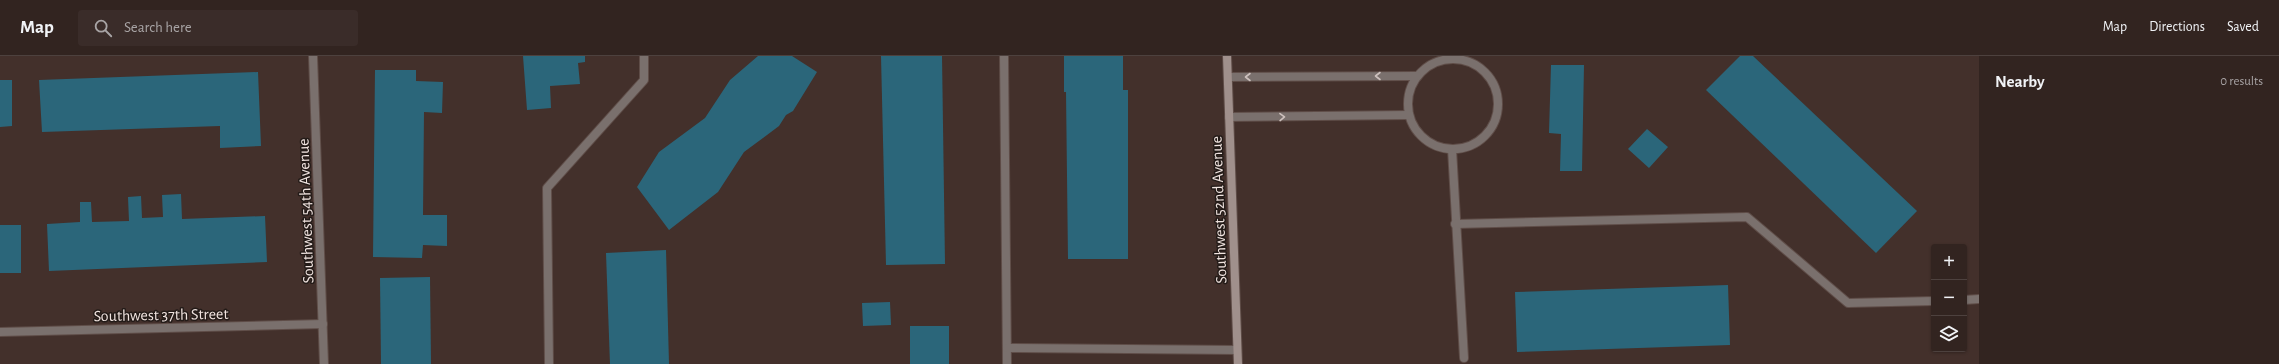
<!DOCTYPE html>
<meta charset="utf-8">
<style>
body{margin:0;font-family:"Alegreya Sans",sans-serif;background:#3a2c29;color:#f1f3f6}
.controls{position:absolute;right:12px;bottom:12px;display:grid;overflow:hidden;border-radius:4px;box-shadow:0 1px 3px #0004}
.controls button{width:36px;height:36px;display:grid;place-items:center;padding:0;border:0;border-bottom:1px solid #4d413e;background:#322420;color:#f1f3f6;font:20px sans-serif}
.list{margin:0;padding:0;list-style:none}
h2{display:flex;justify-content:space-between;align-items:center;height:52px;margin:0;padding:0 16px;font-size:17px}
h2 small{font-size:13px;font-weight:400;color:#a8a4a5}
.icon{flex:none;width:22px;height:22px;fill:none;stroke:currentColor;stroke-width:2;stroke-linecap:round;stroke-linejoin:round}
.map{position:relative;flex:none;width:1979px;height:308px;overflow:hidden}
header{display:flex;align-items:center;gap:24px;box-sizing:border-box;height:56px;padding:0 20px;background:#322420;border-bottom:1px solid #4d413e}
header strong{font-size:19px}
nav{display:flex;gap:22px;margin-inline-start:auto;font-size:14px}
.search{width:280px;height:36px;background:#3a2c29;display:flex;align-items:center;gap:10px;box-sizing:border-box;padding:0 14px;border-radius:4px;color:#a8a4a5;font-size:15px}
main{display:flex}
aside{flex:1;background:#322420}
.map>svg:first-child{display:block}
</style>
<header>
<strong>Map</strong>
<div class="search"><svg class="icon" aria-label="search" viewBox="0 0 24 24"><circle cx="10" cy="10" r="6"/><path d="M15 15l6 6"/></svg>Search here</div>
<nav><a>Map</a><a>Directions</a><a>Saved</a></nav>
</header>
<main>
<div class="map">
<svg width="1979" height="308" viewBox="0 0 1979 308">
<rect width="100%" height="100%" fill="#43302b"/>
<g fill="#2b667a">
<path d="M 523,0 L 585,0 L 585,6 L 578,7 L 580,28 L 550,30 L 551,52 L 527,54 Z"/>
<path d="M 758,0 L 792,0 L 817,16 L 793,55 L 786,59 L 779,70 L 744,96 L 718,136 L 669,174 L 637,131 L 659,96 L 705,62 L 730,24 Z"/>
<path d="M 881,0 L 942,0 L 945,208 L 886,209 Z"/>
<path d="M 1064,0 L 1123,0 L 1123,34 L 1128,34 L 1128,203 L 1068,203 L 1066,36 L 1064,36 Z"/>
<path d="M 1740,0 L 1753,0 L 1917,155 L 1876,197 L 1706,34 Z"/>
<path d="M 1551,9 L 1584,9 L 1582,115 L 1560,115 L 1561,78 L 1549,77 Z"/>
<path d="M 375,14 L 416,14 L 416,25 L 443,26 L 442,57 L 424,56 L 423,159 L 447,159 L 447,190 L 423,189 L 422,202 L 373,201 Z"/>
<path d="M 258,16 L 261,90 L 220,92 L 220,70 L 42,76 L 39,24 Z"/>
<path d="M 0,24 L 12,24 L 12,70 L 0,71 Z"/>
<path d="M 1647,73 L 1668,91 L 1649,112 L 1628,93 Z"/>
<path d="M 181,138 L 182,163 L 265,160 L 267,206 L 49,215 L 47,168 L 80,166 L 80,146 L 91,146 L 92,166 L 129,165 L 128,141 L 141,140 L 142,162 L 163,161 L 162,139 Z"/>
<rect x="0" y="169" width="21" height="48"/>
<path d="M 666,194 L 669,308 L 610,308 L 606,197 Z"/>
<path d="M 430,221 L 431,308 L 381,308 L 380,222 Z"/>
<path d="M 1728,229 L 1730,289 L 1517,296 L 1515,236 Z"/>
<path d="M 890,246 L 891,269 L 863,270 L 862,247 Z"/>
<rect x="910" y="270" width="39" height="38"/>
</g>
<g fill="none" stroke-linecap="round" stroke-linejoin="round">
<defs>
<g id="lane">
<path d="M 1004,0 L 1007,308"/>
<path d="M 1007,292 L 1237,294"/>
<path d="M 549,308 L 547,132 L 644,24 L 644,0"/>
</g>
<g id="street">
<path d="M 313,0 L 324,308"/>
<circle cx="1453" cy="48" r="45"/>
<path d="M 1228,21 L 1417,20"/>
<path d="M 1229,61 L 1409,59"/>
<path d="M 1452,93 L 1464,302"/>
<path d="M 1455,168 L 1747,161 L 1848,247 L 1934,245"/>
<path d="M 1964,244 L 1979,243"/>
<path d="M 0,276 L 323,268"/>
</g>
<path id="secondary" d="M 1227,0 L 1238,308"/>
</defs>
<use href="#lane" stroke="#5f4d48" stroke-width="10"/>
<use href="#street" stroke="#5f4d48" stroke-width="10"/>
<use href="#secondary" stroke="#5f4d48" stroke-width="10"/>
<use href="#lane" stroke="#7a706d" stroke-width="8"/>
<use href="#street" stroke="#7a706d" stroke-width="8"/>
<use href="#secondary" stroke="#a0908c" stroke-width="8"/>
</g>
<defs><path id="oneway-chevron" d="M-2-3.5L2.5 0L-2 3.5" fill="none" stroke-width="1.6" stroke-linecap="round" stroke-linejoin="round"/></defs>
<g stroke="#cdc0bd">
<use href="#oneway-chevron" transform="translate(1378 20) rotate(180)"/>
<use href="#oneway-chevron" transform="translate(1248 21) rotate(180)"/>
<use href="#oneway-chevron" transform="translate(1282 61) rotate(-1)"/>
</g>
<g text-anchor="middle" stroke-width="3" stroke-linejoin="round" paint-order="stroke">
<g font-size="16" fill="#f0e3df" stroke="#231b18">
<text transform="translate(1218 154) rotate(-92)" y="6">Southwest 52nd Avenue</text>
<text transform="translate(305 155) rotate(-92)" y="6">Southwest 54th Avenue</text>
<text transform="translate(161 258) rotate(-1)" y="6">Southwest 37th Street</text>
</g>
</g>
</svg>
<div class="controls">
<button>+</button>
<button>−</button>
<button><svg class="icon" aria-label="layers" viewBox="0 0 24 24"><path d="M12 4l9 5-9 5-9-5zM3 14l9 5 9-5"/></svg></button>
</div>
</div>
<aside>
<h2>Nearby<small>0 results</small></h2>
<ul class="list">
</ul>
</aside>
</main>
